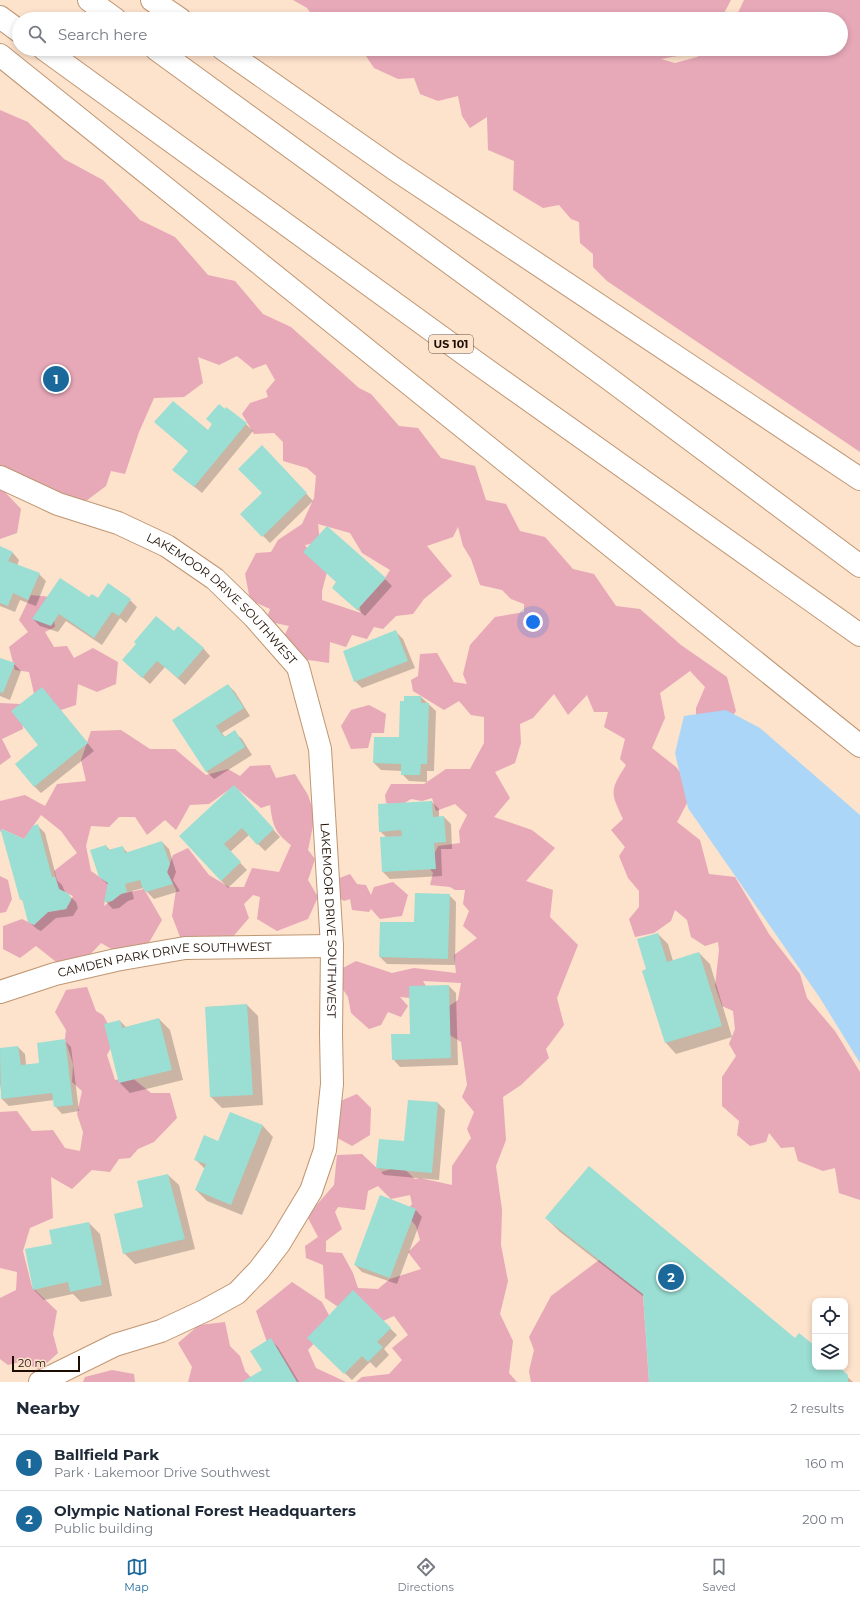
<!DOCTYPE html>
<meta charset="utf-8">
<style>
body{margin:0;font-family:Montserrat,sans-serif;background:#f2f2f3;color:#1f2937}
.controls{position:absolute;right:12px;bottom:12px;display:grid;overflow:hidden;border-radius:8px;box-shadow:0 2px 6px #0003}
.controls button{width:36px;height:36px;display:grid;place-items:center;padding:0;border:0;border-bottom:1px solid #e0e1e3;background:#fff;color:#1f2937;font:20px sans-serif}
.scale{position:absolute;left:12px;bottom:10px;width:68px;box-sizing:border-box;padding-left:4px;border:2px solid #1c0d02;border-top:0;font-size:11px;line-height:14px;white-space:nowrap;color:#1c0d02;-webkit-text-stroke:3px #fde2cc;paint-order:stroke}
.you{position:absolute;left:533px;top:622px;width:14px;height:14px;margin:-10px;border:3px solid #fff;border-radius:50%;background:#1a73e8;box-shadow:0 0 0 6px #1a73e833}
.badge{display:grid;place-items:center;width:26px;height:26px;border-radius:50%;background:#1b689b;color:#fff;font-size:13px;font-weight:700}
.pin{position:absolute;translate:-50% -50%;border:2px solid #fff;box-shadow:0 1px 4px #0006}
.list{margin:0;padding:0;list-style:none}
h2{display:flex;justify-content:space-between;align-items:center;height:52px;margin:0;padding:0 16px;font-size:17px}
h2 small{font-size:13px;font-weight:400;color:#747a83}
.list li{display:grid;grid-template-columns:26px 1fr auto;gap:12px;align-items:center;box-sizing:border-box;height:56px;padding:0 16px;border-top:1px solid #e0e1e3}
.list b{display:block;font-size:15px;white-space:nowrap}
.list p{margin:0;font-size:13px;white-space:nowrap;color:#747a83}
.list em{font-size:13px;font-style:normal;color:#747a83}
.icon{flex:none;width:22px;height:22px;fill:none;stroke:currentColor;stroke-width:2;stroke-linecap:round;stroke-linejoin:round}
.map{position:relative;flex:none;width:860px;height:1382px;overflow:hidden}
.search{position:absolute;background:#fff;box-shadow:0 2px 6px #0003;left:12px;right:12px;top:12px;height:44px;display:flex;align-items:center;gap:10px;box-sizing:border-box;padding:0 14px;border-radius:22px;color:#747a83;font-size:15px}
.sheet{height:164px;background:#fff}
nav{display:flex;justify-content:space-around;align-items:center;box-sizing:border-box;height:56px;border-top:1px solid #e0e1e3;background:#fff;font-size:11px;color:#747a83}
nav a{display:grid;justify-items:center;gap:2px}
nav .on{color:#1b689b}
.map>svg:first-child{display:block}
</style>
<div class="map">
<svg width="860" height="1382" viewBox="0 0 860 1382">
<rect width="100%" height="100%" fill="#fde2cc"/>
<g fill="#e7a8b8" fill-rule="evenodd">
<path d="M 293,0 L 731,0 L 721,19 L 315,19 L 307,8 Z"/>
<path d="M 744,0 L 860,0 L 860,452 L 607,281 L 593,267 L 593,254 L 580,243 L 579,222 L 571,219 L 559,205 L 543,208 L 513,190 L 514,161 L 488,150 L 487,117 L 470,128 L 462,116 L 458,96 L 438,101 L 420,94 L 414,78 L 398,79 L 374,68 L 362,50 L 357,49 L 699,49 L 694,53 L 661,59 L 675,63 L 697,57 L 714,49 L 841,49 L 841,19 L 735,19 Z"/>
<path d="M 0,110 L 28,122 L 64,159 L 103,180 L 140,220 L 175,237 L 208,275 L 235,281 L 263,314 L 291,327 L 359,388 L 371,394 L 399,426 L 418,428 L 441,458 L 475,466 L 486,500 L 506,504 L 520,531 L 545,537 L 573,569 L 594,574 L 616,606 L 640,609 L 681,645 L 727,677 L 736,711 L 718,736 L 696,728 L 696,708 L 705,687 L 690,671 L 660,693 L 665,718 L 652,748 L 676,767 L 694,790 L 677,822 L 700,840 L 709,874 L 735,877 L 769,934 L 800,974 L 807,998 L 835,1031 L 860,1072 L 860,1200 L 839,1193 L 835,1168 L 823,1171 L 798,1161 L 794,1147 L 781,1148 L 769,1133 L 766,1142 L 750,1146 L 737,1135 L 739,1121 L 722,1106 L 722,1077 L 736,1056 L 729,1044 L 735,1029 L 733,1011 L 722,1006 L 715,986 L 719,950 L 718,942 L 705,946 L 691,937 L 687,920 L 675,910 L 671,921 L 654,933 L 635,937 L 629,919 L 639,907 L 639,891 L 628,878 L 619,856 L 625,847 L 611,830 L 623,819 C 610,792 610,790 626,765 L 620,759 L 625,739 L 604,727 L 608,712 L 594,712 L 587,695 L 568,715 L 554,694 L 533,718 L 520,724 L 521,743 L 515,763 L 495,772 L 510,798 L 494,817 L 532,830 L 555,848 L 526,881 L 553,890 L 550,917 L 578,945 L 557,998 L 564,1025 L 546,1049 L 549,1058 L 521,1085 L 503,1097 L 506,1140 L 496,1166 L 502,1210 L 501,1245 L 508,1281 L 500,1314 L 513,1341 L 509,1373 L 517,1382 L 356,1382 L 362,1377 L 389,1374 L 402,1360 L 392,1348 L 408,1335 L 394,1316 L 381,1322 L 347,1313 L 325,1298 L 323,1265 L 306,1258 L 305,1246 L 318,1237 L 307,1216 L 334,1185 L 337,1155 L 362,1154 L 381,1172 L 401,1166 L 415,1179 L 420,1178 L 452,1185 L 452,1166 L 471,1138 L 467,1129 L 474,1112 L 462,1097 L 467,1085 L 461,1042 L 448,1034 L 446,1008 L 458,1000 L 461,983 L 423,981 L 426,986 L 411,998 L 400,997 L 408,1006 L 401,1017 L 388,1012 L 381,1025 L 369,1029 L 351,1013 L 348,997 L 340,985 L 341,969 L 356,961 L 392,973 L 414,968 L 456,973 L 454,955 L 477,938 L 463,926 L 469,911 L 463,904 L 465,890 L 455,890 L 450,887 L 430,885 L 433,873 L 428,867 L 438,846 L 460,843 L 459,831 L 467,815 L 455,804 L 436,811 L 432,798 L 422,801 L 411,799 L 398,807 L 386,803 L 385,795 L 391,784 L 424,784 L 446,769 L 470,769 L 484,743 L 484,717 L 471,715 L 459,701 L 444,710 L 413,691 L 411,680 L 418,676 L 420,654 L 437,653 L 454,682 L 467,684 L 463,674 L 470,645 L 495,617 L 524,612 L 524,604 L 511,599 L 502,590 L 480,585 L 471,559 L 463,546 L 458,527 L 453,537 L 427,546 L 452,576 L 424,599 L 413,614 L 396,616 L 383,629 L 374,627 L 367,639 L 352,635 L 346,647 L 330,642 L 329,663 L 275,655 L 289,626 L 266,621 L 270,609 L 250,600 L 245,574 L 256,553 L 271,552 L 278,540 L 302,524 L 314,498 L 316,476 L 307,468 L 283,461 L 283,442 L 274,433 L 254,434 L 242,414 L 250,403 L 268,397 L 266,391 L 275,380 L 266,364 L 253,369 L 237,356 L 219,365 L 198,357 L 203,383 L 184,397 L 154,398 L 139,432 L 125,474 L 111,471 L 106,486 L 86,501 L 60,499 L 50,487 L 27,485 L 0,469 ZM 318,524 L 350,533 L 362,553 L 390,570 L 385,578 L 357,595 L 361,613 L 322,600 L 322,591 L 327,572 L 310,553 L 305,545 L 320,542 ZM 378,1186 L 391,1199 L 410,1195 L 412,1204 L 405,1213 L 416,1226 L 420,1240 L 408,1252 L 421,1269 L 390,1279 L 378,1289 L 358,1288 L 353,1273 L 342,1253 L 326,1252 L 326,1241 L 342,1229 L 335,1212 L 338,1207 L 365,1210 L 368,1191 Z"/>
<path d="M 0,487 L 21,509 L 17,533 L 0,539 Z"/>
<path d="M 31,595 L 51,597 L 55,627 L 45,632 L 54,647 L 67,646 L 74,658 L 93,648 L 118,662 L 116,684 L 97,692 L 78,684 L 76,705 L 58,711 L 35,698 L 29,672 L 15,670 L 9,647 L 28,632 L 19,620 Z"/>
<path d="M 0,703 L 20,704 L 23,729 L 2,739 L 11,757 L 0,765 Z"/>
<path d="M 369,705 L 386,714 L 384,733 L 372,733 L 368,748 L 351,749 L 341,726 L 351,710 Z"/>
<path d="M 121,730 L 150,749 L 175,749 L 206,775 L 228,769 L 240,776 L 250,766 L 270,765 L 276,778 L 295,774 L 308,795 L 315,816 L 308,850 L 315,859 L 308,880 L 318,897 L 308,919 L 277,931 L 257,919 L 260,897 L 253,895 L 244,904 L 249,918 L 230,940 L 197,941 L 180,937 L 172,916 L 176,890 L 167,872 L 173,855 L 188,848 L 209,875 L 229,887 L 244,887 L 252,868 L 279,872 L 291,845 C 274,832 273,825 270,805 L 261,808 L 234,786 L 209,804 L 190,805 L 176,830 L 165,820 L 147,835 L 135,817 L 119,817 L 109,827 L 91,826 L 86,846 L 91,871 L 108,883 L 104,906 L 121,894 L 144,889 L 162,920 L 147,946 L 115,951 L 101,943 L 84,961 L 60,965 L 36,946 L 20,958 L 3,949 L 3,926 L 22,919 L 34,925 L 48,912 L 66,909 L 73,896 L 59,889 L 54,871 L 77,853 L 61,831 L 41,815 L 24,839 L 2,829 L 0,832 L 0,801 L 25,795 L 45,806 L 57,784 L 86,781 L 81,760 L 91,731 Z"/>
<path d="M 350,874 L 357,884 L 366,885 L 371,895 L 374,887 L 393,882 L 408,895 L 402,916 L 380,919 L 371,909 L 369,912 L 352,910 L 350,899 L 344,901 L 339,898 L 337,879 Z"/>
<path d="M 0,876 L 8,880 L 12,899 L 6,912 L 0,913 Z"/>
<path d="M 87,987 L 96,1011 L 103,1015 L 116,1038 L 107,1055 L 115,1080 L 131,1077 L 151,1093 L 170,1093 L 177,1118 L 154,1142 L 138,1149 L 130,1158 L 119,1159 L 110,1172 L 92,1170 L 72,1189 L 51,1177 L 53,1218 L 30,1228 L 23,1251 L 32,1287 L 57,1311 L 53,1334 L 58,1353 L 39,1370 L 23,1361 L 8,1365 L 0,1359 L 0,1298 L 16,1290 L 17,1272 L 0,1268 L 0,1112 L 17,1111 L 32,1131 L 53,1130 L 65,1148 L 80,1151 L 83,1132 L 77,1114 L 82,1091 L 72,1082 L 73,1064 L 65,1039 L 66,1030 L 55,1012 L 66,990 Z"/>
<path d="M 357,1094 L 371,1108 L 370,1135 L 352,1146 L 332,1135 L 326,1107 Z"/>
<path d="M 599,1260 L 643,1294 L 649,1382 L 531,1382 L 529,1371 L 534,1350 L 529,1337 L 551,1296 Z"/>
<path d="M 292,1282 L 322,1302 L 333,1323 L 308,1350 L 316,1368 L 346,1382 L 281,1382 L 256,1311 Z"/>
<path d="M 225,1322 L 230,1346 L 240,1356 L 245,1371 L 255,1382 L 188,1382 L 192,1367 L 178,1343 L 199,1325 Z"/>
<path d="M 112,1370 L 134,1374 L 135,1382 L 83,1382 L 85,1377 Z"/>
</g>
<path fill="#acd6f8" d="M 726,710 L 760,728 L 860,815 L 860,1063 L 820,998 L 688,808 L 675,753 L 684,716 Z"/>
<g fill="#0003">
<path d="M 246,424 L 253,431 L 202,493 L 174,470 L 208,431 Z"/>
<path d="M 269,454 L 313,501 L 270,543 L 242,514 L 263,493 Z"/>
<path d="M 0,547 L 12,552 L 19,560 L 17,566 L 39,574 L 46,581 L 36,606 L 20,600 L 15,612 L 0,606 Z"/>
<path d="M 385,579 L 392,586 L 365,616 L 340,595 L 337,582 Z"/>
<path d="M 90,599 L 130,600 L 137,607 L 126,623 L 120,618 L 102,645 L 66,621 L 58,632 L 40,626 L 33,619 Z"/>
<path d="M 396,632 L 403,639 L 415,668 L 362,688 L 355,681 Z"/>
<path d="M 174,633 L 203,648 L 210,656 L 185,685 L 165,667 L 150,684 L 123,660 Z"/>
<path d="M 0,659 L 14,664 L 21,671 L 10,700 L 0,696 Z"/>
<path d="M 228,685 L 235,692 L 250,716 L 222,733 L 225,737 L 234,732 L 242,739 L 252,755 L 214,779 L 207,772 L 174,720 Z"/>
<path d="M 42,688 L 94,751 L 41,793 L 34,786 L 40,745 Z"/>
<path d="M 421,697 L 436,711 L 434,771 L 427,771 L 427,782 L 409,781 L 402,774 L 402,771 L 381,770 L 374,763 L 400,738 Z"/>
<path d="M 241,794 L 280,837 L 265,851 L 249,835 L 230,852 L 247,870 L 228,888 L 180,836 Z"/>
<path d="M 432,802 L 439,809 L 439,817 L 444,817 L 451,824 L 452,849 L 441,849 L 442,876 L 390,879 L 383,872 L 387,838 L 380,831 Z"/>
<path d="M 38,826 L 45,833 L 57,880 L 62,885 L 65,892 L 76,902 L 78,908 L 73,916 L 56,918 L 41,931 L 37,929 L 29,922 L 24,902 L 21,899 L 24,840 Z"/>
<path d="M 162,842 L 169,849 L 176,872 L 173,880 L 180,891 L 154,899 L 143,888 L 132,891 L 134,899 L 128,901 L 119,908 L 113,909 L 106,902 L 108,885 L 100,877 L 106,846 L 110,850 L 122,847 L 128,853 Z"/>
<path d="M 449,895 L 456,902 L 455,965 L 387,964 L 380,957 Z"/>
<path d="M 658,934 L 668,944 L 673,961 L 699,953 L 710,964 L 732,1037 L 676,1054 L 666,1043 L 647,970 Z"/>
<path d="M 449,986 L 456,993 L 458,1065 L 400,1067 L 393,1059 Z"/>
<path d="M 247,1005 L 258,1016 L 263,1105 L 222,1108 L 211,1097 L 206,1007 Z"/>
<path d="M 159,1019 L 170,1030 L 183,1080 L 130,1093 L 120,1083 L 120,1021 L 126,1027 Z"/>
<path d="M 64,1040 L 71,1047 L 79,1111 L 62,1114 L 55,1106 L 54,1100 L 9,1106 L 2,1099 L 0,1083 L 0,1049 L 18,1047 L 25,1054 L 26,1065 L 41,1064 Z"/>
<path d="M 438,1103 L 445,1110 L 439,1180 L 384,1175 L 377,1168 L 405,1142 Z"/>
<path d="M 230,1113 L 263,1126 L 273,1137 L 242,1215 L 207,1201 L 196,1190 L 205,1169 L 195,1159 L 219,1142 Z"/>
<path d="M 168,1175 L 179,1185 L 195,1249 L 135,1264 L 124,1253 L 144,1208 Z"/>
<path d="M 415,1209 L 422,1217 L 397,1284 L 362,1272 L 355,1265 Z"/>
<path d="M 546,1218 L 815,1348 L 815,1367 L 837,1367 L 853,1382 L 650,1382 L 644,1297 L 560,1232 Z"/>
<path d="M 89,1223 L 100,1234 L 112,1296 L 81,1302 L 73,1294 L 44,1300 L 33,1289 L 53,1245 Z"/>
<path d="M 353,1292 L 397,1335 L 384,1349 L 389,1355 L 376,1368 L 370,1362 L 352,1380 L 308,1338 Z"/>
<path d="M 271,1340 L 278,1347 L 299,1382 L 244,1382 L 263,1371 Z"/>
</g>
<g fill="#9bded3">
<path d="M 173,401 L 208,430 L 212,424 L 206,419 L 219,404 L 225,409 L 226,407 L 247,423 L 194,487 L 172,470 L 188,451 L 154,422 Z"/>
<path d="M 262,445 L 307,493 L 262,537 L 240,514 L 262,493 L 238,469 Z"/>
<path d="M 327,526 L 386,578 L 357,610 L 332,588 L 336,582 L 303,552 Z"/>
<path d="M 0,546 L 13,552 L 8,561 L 40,573 L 28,600 L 13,593 L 8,606 L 0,603 Z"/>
<path d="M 60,578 L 89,597 L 92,594 L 98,598 L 108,583 L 131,599 L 119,616 L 112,612 L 94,638 L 59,614 L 51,626 L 32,619 Z"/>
<path d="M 156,616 L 174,631 L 178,626 L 204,648 L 178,678 L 157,661 L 142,678 L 122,660 L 136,644 L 134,642 Z"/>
<path d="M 396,630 L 408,661 L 354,682 L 343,651 Z"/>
<path d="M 0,658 L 15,663 L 3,693 L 0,692 Z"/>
<path d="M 228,684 L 244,708 L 216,726 L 224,737 L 235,730 L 245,747 L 206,772 L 172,720 Z"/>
<path d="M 42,687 L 88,743 L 34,787 L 15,764 L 38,745 L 11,711 Z"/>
<path d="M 404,696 L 421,696 L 421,703 L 429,703 L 427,764 L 421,764 L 420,775 L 401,775 L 401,764 L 373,763 L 374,737 L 399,737 L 400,701 L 404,701 Z"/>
<path d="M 234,785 L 274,829 L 257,845 L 242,828 L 224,844 L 241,862 L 221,881 L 179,836 Z"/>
<path d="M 432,801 L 433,817 L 444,816 L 446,842 L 434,843 L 436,869 L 382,872 L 380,837 L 402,836 L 401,830 L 379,832 L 378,804 Z"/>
<path d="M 38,824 L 52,877 L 55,877 L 59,889 L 69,894 L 71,900 L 66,909 L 48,912 L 34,925 L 28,922 L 22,899 L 20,900 L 1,831 L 2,829 L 24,839 L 33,826 Z"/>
<path d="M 162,841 L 170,864 L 167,872 L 173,884 L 146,892 L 144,889 L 143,889 L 140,880 L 125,884 L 127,892 L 121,894 L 112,901 L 104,902 L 108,883 L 99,877 L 90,850 L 106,845 L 108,850 L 123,846 L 125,853 Z"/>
<path d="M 415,893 L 450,894 L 448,959 L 379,957 L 380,922 L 414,922 Z"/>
<path d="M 658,933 L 667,962 L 699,952 L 722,1026 L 665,1043 L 642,971 L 646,969 L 637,939 Z"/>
<path d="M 449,985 L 451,1058 L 392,1060 L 391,1034 L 410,1034 L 409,986 Z"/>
<path d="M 247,1004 L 253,1095 L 210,1097 L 205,1007 Z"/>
<path d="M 159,1018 L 172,1070 L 119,1083 L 104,1024 L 120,1020 L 122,1028 Z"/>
<path d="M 65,1039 L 73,1105 L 54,1107 L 52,1093 L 1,1099 L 0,1048 L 18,1046 L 21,1065 L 39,1063 L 37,1043 Z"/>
<path d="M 408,1100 L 438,1102 L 432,1173 L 376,1168 L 379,1139 L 404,1141 Z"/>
<path d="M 230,1112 L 263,1125 L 231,1205 L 195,1190 L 206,1164 L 194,1160 L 204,1135 L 218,1141 Z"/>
<path d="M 589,1166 L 795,1338 L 799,1333 L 815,1346 L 815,1367 L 839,1367 L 848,1375 L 848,1382 L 649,1382 L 643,1294 L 545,1218 Z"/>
<path d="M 168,1174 L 185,1239 L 123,1254 L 114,1214 L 143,1207 L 137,1181 Z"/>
<path d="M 380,1195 L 416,1209 L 390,1278 L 354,1265 Z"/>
<path d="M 89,1222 L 102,1285 L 70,1292 L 68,1282 L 33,1290 L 25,1249 L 52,1244 L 49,1230 Z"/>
<path d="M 353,1290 L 391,1328 L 377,1342 L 383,1347 L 368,1362 L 362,1356 L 344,1374 L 307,1338 Z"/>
<path d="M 271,1338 L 297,1382 L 242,1382 L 262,1370 L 250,1351 Z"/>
</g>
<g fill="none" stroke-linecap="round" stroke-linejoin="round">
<defs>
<g id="street">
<path id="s1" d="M 0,477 L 58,504 L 118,523 L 167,546 L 215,579 L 254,617 L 298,667 L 320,749 L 332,946 L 331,1034 L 332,1084 L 325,1150 L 311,1191 L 279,1244 L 259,1270 L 237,1293 L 206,1310 L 161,1331 L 115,1345 L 40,1382"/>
<path id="s2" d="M 0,992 L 55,974 L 116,960 L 185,948 L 332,946"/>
</g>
<g id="highway">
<path d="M 89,0 L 115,19"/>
<path d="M 152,0 L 180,19"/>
<path d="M 0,17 L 19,31"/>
<path d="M 44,49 L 477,363 L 860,635"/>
<path d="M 156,49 L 608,378 L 860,566"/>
<path d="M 223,49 L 393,168 L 860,479"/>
<path d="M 0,55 L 860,746"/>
</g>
</defs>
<use href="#street" stroke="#bf9672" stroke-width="24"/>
<use href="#highway" stroke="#bf9672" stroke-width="24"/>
<use href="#street" stroke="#fff" stroke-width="22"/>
<use href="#highway" stroke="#fff" stroke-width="22"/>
</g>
<g text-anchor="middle" stroke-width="4" stroke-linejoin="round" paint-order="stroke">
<rect fill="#fde2cc" stroke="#604d3f" stroke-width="1" x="429" y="335" width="44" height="18" rx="3"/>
<g font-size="11" font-weight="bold" fill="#1c0d02">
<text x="451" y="348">US 101</text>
</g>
<g font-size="12" fill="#1c0d02" stroke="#fde2cc">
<text dy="4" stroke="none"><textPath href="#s1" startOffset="257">LAKEMOOR DRIVE SOUTHWEST</textPath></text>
<text dy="4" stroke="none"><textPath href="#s1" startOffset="617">LAKEMOOR DRIVE SOUTHWEST</textPath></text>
<text dy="4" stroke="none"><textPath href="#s2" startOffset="169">CAMDEN PARK DRIVE SOUTHWEST</textPath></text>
</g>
</g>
</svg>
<div class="controls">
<button><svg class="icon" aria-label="locate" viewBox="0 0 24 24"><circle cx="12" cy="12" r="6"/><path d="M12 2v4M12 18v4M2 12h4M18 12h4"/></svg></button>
<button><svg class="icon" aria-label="layers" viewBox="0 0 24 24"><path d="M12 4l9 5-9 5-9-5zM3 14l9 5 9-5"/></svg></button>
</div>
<div class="scale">20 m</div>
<div class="you"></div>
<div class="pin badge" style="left:56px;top:379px">1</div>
<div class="pin badge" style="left:671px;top:1277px">2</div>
<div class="search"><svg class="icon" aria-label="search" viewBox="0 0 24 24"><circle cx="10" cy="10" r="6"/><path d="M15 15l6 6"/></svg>Search here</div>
</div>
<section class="sheet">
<h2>Nearby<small>2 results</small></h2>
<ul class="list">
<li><span class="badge">1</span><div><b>Ballfield Park</b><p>Park · Lakemoor Drive Southwest</p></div><em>160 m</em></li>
<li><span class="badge">2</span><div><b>Olympic National Forest Headquarters</b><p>Public building</p></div><em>200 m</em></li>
</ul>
</section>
<nav>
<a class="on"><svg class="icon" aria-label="map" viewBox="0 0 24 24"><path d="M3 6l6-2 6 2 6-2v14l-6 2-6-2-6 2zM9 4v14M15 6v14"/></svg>Map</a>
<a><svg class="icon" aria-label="directions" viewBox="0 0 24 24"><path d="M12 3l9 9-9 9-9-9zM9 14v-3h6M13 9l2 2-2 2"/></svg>Directions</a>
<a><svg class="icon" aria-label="saved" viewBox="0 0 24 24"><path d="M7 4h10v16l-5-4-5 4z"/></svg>Saved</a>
</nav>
